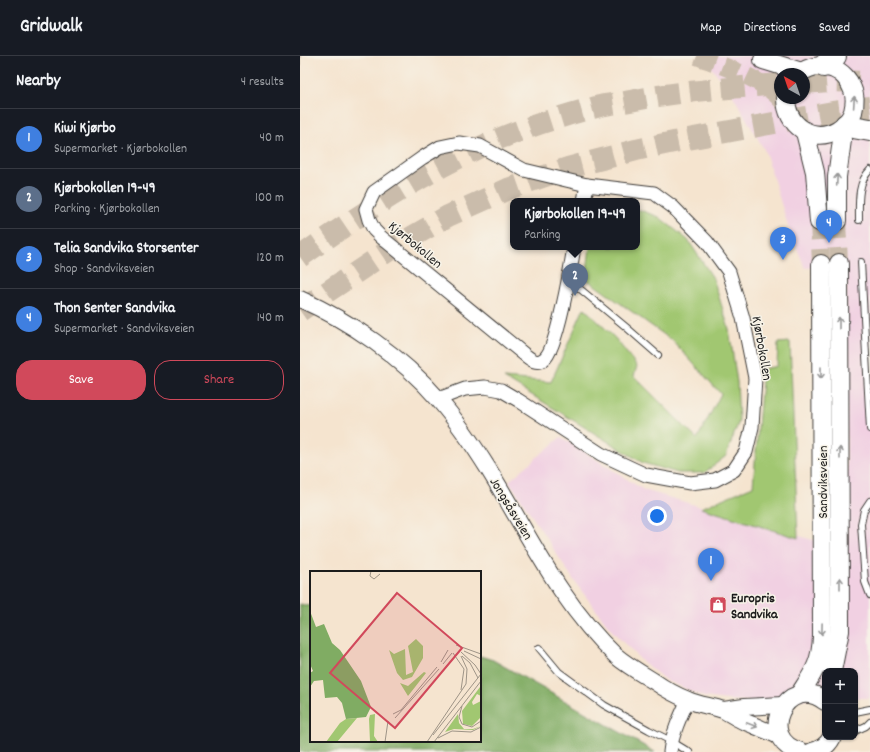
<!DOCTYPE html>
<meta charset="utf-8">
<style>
body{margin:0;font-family:Dekko,sans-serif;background:#20242c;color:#f1f3f6}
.controls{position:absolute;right:12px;bottom:12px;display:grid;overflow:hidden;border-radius:8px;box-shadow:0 1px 3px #0004}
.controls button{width:36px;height:36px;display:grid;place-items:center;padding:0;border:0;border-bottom:1px solid #363941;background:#171b24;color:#f1f3f6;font:20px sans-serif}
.compass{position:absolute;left:474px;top:12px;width:36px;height:36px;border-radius:50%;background:#171b24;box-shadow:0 1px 3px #0004;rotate:320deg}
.you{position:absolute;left:357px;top:460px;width:14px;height:14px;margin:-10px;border:3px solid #fff;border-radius:50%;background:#1a73e8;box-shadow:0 0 0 6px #1a73e833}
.badge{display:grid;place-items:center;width:26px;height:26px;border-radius:50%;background:#d1495b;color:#fff;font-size:13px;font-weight:700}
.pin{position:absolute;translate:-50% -33px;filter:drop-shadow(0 1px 2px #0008)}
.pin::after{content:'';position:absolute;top:21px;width:14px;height:12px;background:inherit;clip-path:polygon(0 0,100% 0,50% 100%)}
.popup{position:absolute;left:210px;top:142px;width:130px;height:52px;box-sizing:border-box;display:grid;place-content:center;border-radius:8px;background:#171b24;filter:drop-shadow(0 1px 3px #0005);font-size:13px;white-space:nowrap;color:#9ea1a6}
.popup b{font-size:15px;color:#f1f3f6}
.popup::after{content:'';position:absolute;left:50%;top:100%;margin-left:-8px;border:8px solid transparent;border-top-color:#171b24}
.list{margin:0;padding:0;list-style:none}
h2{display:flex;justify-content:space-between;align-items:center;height:52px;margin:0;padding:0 16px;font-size:17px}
h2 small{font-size:13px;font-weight:400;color:#9ea1a6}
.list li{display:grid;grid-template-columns:26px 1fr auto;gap:12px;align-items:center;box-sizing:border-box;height:60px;padding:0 16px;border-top:1px solid #363941}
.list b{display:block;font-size:15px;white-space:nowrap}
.list p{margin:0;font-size:13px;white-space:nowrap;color:#9ea1a6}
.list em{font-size:13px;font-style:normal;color:#9ea1a6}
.actions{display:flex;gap:8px;padding:12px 16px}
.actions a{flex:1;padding:9px 0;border:1px solid #d1495b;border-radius:16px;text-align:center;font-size:14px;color:#d1495b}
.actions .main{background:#d1495b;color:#fff}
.map{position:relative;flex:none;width:570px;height:696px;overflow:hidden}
header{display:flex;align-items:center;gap:24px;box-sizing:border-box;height:56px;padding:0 20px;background:#171b24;border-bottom:1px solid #363941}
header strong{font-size:19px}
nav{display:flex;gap:22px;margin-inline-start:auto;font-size:14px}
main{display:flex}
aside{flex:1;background:#171b24}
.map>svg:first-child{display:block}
</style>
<header>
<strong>Gridwalk</strong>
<nav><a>Map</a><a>Directions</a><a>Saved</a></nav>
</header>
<main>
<aside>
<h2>Nearby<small>4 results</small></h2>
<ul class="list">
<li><span class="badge" style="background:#3f7fe0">1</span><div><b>Kiwi Kjørbo</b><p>Supermarket · Kjørbokollen</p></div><em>40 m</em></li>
<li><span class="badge" style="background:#5c6f8a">2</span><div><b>Kjørbokollen 19-49</b><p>Parking · Kjørbokollen</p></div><em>100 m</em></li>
<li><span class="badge" style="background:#3f7fe0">3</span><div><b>Telia Sandvika Storsenter</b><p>Shop · Sandviksveien</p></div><em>120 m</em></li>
<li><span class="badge" style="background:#3f7fe0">4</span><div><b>Thon Senter Sandvika</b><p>Supermarket · Sandviksveien</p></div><em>140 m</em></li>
</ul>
<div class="actions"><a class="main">Save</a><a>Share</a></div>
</aside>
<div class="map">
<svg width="570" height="696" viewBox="0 0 570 696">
<rect width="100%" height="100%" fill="#f7f3e8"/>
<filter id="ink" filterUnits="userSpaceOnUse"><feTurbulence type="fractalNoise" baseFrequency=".025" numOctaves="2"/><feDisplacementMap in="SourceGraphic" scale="8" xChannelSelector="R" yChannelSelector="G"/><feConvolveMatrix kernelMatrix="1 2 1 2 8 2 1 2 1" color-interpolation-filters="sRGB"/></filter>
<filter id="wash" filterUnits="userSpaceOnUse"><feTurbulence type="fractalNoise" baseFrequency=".012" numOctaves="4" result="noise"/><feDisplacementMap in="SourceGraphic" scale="16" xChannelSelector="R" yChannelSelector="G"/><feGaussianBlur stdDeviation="0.9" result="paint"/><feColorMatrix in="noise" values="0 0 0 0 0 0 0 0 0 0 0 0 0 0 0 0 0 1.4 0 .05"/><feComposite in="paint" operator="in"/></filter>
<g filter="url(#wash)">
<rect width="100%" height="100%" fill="#f5e4cf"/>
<path fill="#f1d0e2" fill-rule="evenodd" d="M 401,0 L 570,0 L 570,642 L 555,642 L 555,615 L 525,615 L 525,642 L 463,646 L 427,644 L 404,641 L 364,623 L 341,604 L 313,576 L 277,529 L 209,425 L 261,381 L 344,434 L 547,494 L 546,210 L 505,212 L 488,170 L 465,95 L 428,31 ZM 480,18 L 504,18 L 504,42 L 480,42 Z"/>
<g fill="#a1c771" stroke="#5e7246">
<path d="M 337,153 L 359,161 L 388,184 L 413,222 L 429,273 L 437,326 L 439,365 L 426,400 L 404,417 L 378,417 L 343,407 L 204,322 L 251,326 L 284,252 L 315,282 L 337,310 L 334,320 L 397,383 L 421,338 L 373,285 L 286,223 L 290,191 L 337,191 Z"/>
<path d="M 490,286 L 498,482 L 401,452 L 453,430 L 463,313 L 477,310 L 478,287 Z"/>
</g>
<path fill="#80ac63" stroke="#4e6440" d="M 0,548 L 11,550 L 11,685 L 180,685 L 180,600 L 193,604 L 355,696 L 0,696 Z"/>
</g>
<g filter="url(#ink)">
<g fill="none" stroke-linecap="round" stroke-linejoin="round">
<g stroke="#cabcab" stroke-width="18" stroke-dasharray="18 9" stroke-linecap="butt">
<path d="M 0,0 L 1,0"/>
<path d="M 397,0 C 420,9 454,20 473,36 C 478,40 482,45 486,49"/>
<path d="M 537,165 L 539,207"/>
<path d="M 519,166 L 521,208"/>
</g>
<g stroke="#cabcab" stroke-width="22" stroke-dasharray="22 11" stroke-linecap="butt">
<path d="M 504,27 L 529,25 L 570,26"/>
<path d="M 0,201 C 52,164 106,128 164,99 C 207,77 254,62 300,50 C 310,48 320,47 330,45 C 380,35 430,32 480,28"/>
<path d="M 0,255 L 30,234 L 91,193 L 148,160 L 208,133 L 268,112 L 336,94 L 388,83 L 533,56 L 570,51"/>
</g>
<defs>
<g id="service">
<path d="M 559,164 C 559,147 557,127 570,114"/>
<path d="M 561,206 L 570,373"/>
<path d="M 268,223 L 326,271 L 358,299"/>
<path d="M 570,445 L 564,454 L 561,468 L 565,526 L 570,539"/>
<path d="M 239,592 L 259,616 L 304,649 L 349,674 L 371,685 L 389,696"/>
<path d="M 555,656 L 570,653"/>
<path d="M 555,675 L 566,670 L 570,666"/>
</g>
<g id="minor">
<path d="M 284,145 L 287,129"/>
<path d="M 138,343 L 165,333 L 185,331 L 201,334 L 218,344 L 301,398 L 346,419 L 390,427 L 415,424 L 434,414 L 446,396 L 452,371 L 455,322 L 443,262 L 429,216 L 407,186 L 373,151 L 354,137 L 287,129 L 224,114 L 180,90 L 159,87 L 140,91 L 122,102 L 74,136 L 66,153 L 69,164 L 74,174 L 81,181 L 225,299 C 230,303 237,309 244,303 C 257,294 271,210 274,191"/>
<path d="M 370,696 C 372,678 380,661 388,644"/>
</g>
<g id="tertiary">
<path d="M 0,243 C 50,265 102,301 138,343 C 157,365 174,390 189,414 C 228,477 261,549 316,600 C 328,610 342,618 355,626 C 365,633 376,639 388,644 C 399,649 412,650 423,654 C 429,657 435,661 441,664 C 444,666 449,667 453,669 C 462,673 472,677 481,681"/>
<path d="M 424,654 L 444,651 L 483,649"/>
</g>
<g id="secondary">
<path d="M 463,4 L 502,16"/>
<path d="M 486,42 C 486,69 512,88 537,74 C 544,70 550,64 553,56 C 555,48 556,40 552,32 C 549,24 542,16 534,13 C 522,8 509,10 499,18"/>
<path d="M 505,76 L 515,116 L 519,166"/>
<path d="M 537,165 L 537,121 L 542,84 L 541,72"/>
<path d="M 532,615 L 540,575 L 540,566 L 539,207"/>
<path d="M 499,639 C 513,617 521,608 522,580 L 521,208"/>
<path d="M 501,696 C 454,684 486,616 525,645"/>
<path d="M 512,696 C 521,694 528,689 532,681"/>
</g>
<g id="motorway">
<path d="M 524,10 L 535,0"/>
<path d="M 546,69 L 553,71 L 570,74"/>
</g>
</defs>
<use href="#service" stroke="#3d3a37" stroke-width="8"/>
<use href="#minor" stroke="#3d3a37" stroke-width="15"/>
<use href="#tertiary" stroke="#3d3a37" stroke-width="18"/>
<use href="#secondary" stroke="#3d3a37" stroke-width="20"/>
<use href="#motorway" stroke="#3d3a37" stroke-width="24"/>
<use href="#service" stroke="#fff" stroke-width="6"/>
<use href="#minor" stroke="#fff" stroke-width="13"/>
<use href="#tertiary" stroke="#fff" stroke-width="16"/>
<use href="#secondary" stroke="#fff" stroke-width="18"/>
<use href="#motorway" stroke="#fff" stroke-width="22"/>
</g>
<defs><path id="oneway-shaft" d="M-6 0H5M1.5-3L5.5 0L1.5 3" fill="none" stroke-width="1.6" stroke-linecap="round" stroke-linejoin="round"/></defs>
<g stroke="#999">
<use href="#oneway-shaft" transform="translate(554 46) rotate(-86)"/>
<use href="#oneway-shaft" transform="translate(537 124) rotate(-87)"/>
<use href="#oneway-shaft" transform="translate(539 267) rotate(-90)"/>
<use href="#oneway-shaft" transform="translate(521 317) rotate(90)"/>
<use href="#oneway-shaft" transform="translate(540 397) rotate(-90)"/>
<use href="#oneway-shaft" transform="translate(540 527) rotate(-90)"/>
<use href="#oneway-shaft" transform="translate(522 573) rotate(91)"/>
<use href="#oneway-shaft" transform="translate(452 669) rotate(21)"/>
</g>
</g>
<defs>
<symbol id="shop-square" viewBox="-11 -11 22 22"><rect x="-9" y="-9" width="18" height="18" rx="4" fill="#d1495b" stroke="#f7f3e8"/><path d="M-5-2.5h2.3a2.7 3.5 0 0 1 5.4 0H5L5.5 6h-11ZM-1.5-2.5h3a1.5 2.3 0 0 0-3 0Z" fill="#fff"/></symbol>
</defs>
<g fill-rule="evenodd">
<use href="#shop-square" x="408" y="539" width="20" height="20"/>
</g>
<g text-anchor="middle" stroke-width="3" stroke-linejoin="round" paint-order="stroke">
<g font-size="14" fill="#1c1c1c" stroke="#f7f3e8">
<text transform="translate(116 188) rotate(40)" y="5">Kjørbokollen</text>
<text transform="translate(463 292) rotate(80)" y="5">Kjørbokollen</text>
<text transform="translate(522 426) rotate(-90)" y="5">Sandviksveien</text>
<text transform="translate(212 452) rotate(59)" y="5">Jongsåsveien</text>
</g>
<g font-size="14" font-weight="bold" fill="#1c1c1c" stroke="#f7f3e8" text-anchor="start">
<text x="431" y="546">Europris<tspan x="431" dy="16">Sandvika</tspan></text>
</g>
</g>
<g transform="translate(10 515)">
<rect width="171" height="171" fill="#f5e4cf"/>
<path d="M 106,68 L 113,75 L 113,87 L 102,106 L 93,109 L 87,102 L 79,79 L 84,83 L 95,78 L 96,104 L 103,101 L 98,75 ZM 114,101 L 116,102 L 98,125 L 90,112 L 98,115 ZM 170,116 L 171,125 L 167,123 L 162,131 L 163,134 L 171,130 L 171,146 L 162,155 L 153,153 L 152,140 ZM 65,143 L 64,165 L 68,171 L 60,171 L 59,148 L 60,144 ZM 148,143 L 149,152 L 154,158 L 163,158 L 171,155 L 163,159 L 144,158 L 135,161 ZM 47,147 L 27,171 L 16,171 L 30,152 L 36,148 Z" fill="#a1c771"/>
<path d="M 0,40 L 6,56 L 14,53 L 22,72 L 30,79 L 51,110 L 61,136 L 56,146 L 36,148 L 32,132 L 27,126 L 15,127 L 13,109 L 4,110 L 0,116 L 0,102 L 3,100 L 0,93 Z" fill="#80ac63"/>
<path fill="none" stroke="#9e9487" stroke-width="1" d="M 61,0 L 60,5 L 64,8 L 70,3M 146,74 L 171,83M 154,80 L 171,88M 151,81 L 165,94 L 171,103M 143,82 L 154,98 L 151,119M 152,85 L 160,92 L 168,107M 131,91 L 138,79M 133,93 L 142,82M 152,135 L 149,146 L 152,153 L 162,156 L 171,150M 83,143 L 91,139 L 127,96M 85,147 L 129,98M 123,164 L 171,103M 128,167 L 142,160 L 161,161 L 171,156M 75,171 L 78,150M 117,171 L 156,113 L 157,98 L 151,85M 124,171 L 171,110"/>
<path fill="#d1495b" fill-opacity="0.15" stroke="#d1495b" stroke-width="2" d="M 87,22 L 152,77 L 85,157 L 20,102 Z"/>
<rect width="171" height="171" fill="none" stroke="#1c1c1c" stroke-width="2"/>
</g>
</svg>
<div class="controls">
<button>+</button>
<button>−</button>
</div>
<svg class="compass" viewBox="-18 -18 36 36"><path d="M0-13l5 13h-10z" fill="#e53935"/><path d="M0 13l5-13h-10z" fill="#9ea1a6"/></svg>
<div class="you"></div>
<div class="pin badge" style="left:411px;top:525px;background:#3f7fe0">1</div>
<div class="pin badge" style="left:275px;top:240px;background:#5c6f8a">2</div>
<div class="popup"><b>Kjørbokollen 19-49</b>Parking</div>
<div class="pin badge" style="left:483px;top:204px;background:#3f7fe0">3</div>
<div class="pin badge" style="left:529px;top:187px;background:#3f7fe0">4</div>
</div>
</main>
